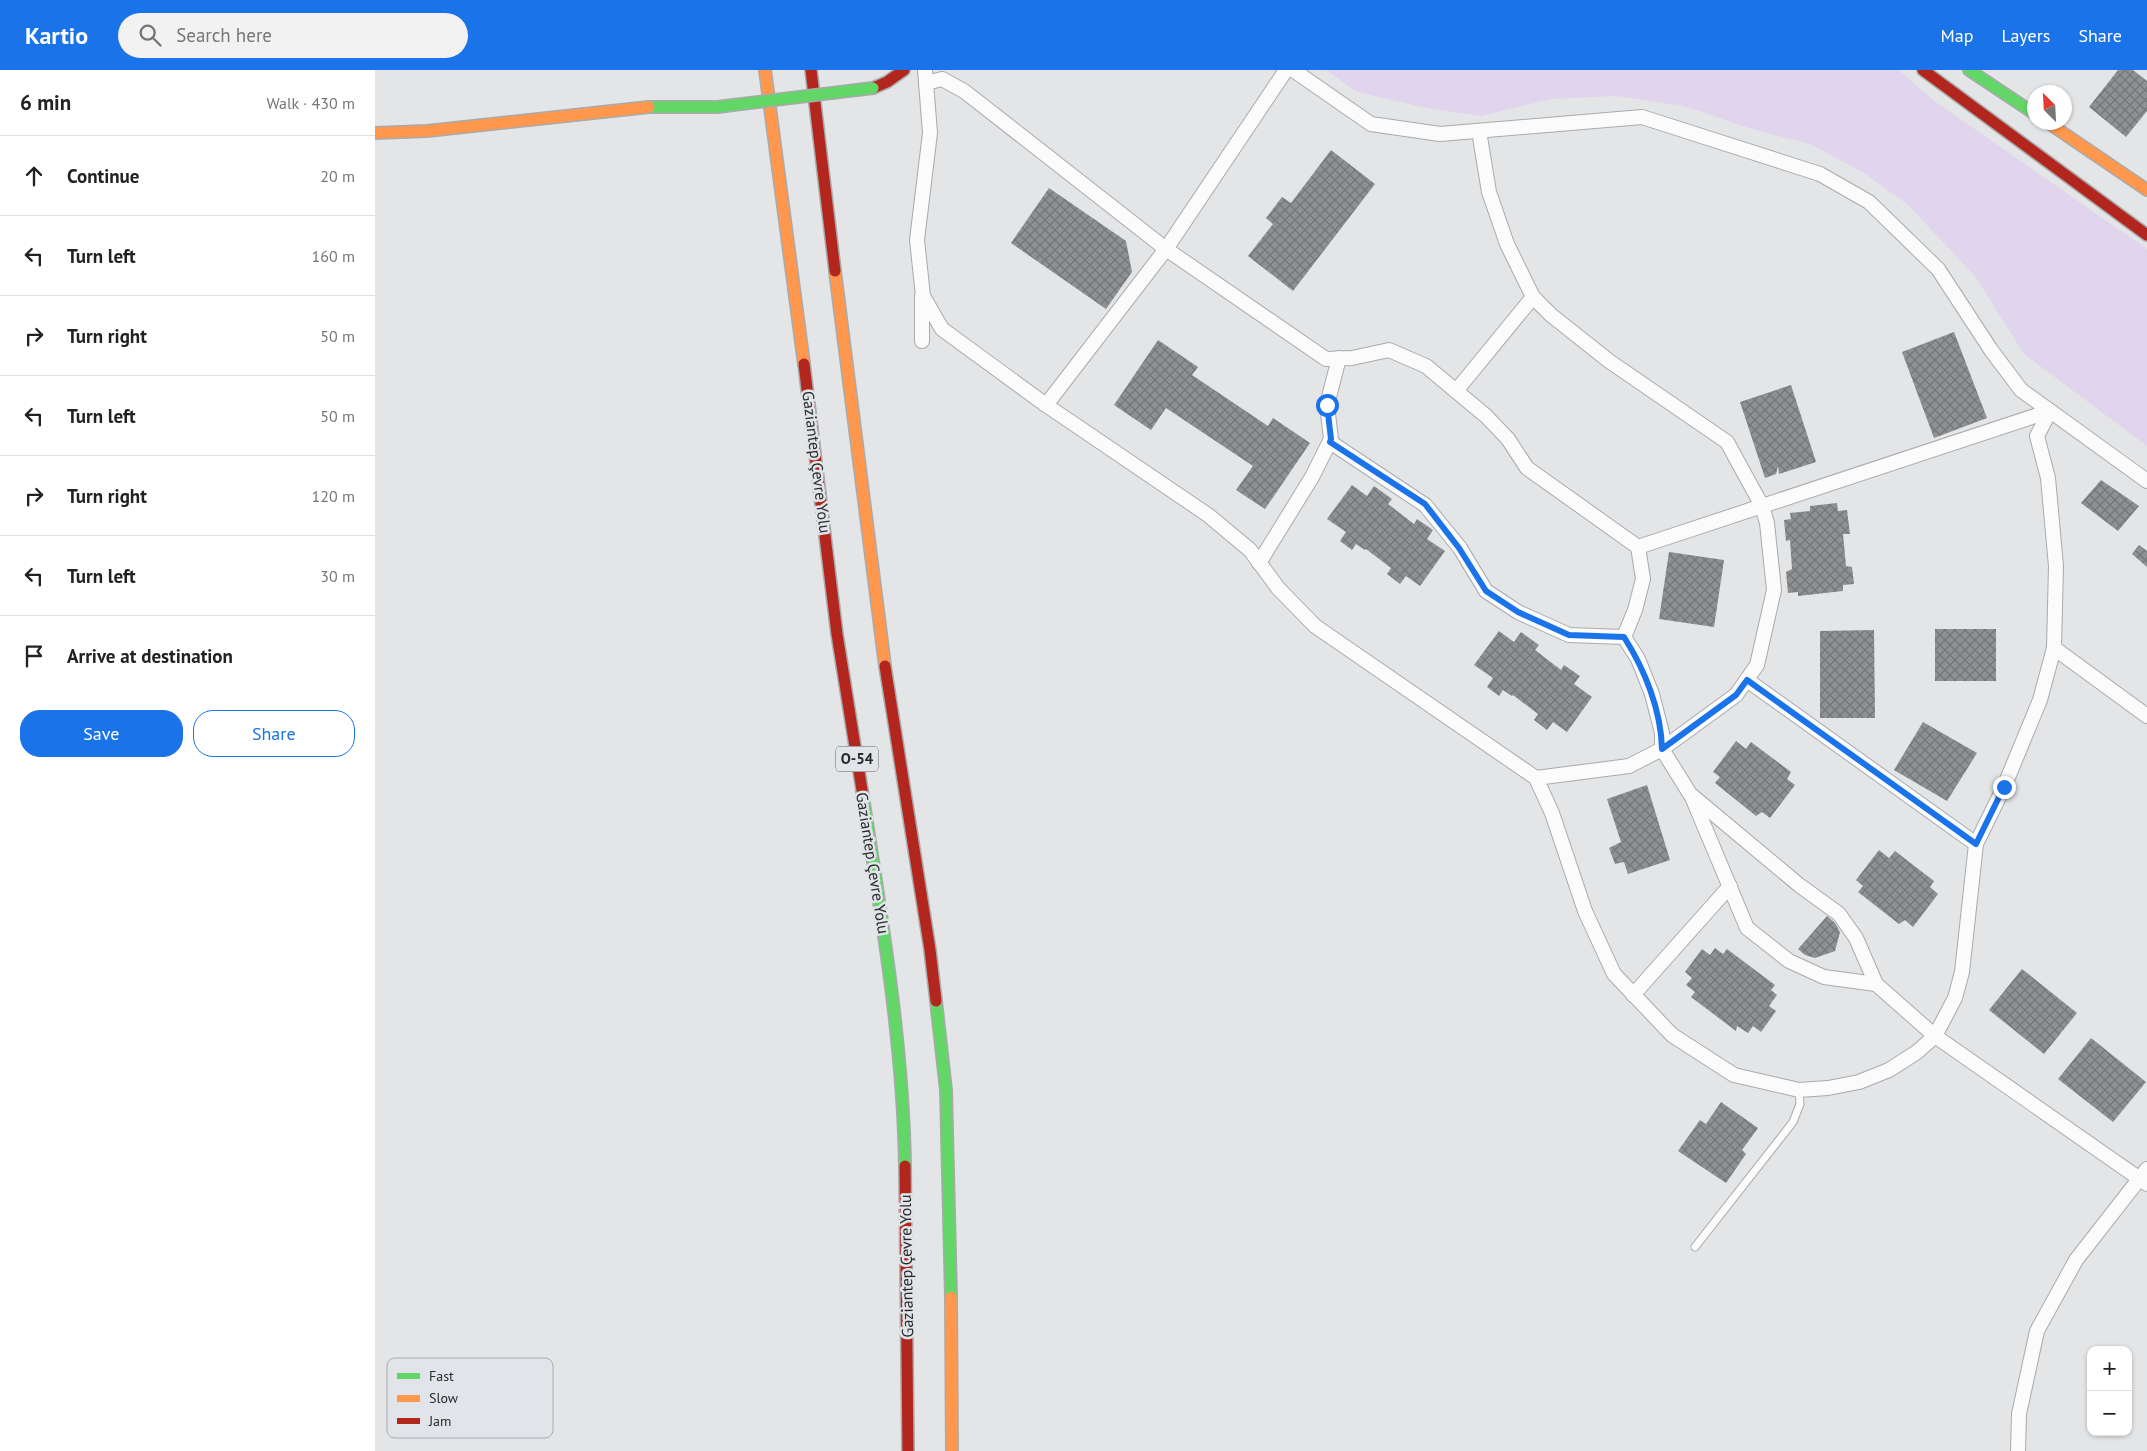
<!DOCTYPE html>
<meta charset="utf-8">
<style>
body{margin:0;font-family:"PT Sans",sans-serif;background:#f2f2f2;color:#222}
.controls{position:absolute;right:15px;bottom:15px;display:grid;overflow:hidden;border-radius:10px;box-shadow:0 1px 4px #0004}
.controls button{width:45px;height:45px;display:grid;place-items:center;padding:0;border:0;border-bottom:1px solid #e0e0e0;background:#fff;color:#222;font:25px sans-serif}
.compass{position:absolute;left:1652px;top:15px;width:45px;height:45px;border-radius:50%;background:#fff;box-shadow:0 1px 4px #0004;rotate:336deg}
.stop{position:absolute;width:15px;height:15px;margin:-11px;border:4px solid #1a73e8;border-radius:50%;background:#fff}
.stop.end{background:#1a73e8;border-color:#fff;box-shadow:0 1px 5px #0008}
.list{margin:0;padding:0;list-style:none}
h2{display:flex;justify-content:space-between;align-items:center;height:65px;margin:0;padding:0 20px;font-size:21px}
h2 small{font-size:16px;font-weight:400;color:#767676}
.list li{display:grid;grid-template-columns:32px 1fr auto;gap:15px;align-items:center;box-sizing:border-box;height:80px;padding:0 20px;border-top:1px solid #e0e0e0}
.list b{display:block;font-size:19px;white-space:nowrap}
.list em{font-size:16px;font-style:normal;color:#767676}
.actions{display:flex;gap:10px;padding:15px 20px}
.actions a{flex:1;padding:11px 0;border:1px solid #1a73e8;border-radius:20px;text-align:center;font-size:18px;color:#1a73e8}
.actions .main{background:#1a73e8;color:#fff}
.icon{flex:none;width:28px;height:28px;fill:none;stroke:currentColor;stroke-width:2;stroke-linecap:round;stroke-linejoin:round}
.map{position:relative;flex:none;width:1772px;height:1381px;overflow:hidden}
header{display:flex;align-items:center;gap:30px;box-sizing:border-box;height:70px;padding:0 25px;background:#1a73e8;color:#fff}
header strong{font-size:24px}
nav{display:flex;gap:28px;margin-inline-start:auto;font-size:18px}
.search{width:350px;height:45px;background:#f2f2f2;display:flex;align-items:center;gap:12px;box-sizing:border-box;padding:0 18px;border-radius:28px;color:#767676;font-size:19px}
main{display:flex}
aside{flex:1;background:#fff}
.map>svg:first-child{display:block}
</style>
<header>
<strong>Kartio</strong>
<div class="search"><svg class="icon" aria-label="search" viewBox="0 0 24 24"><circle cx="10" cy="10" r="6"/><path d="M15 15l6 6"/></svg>Search here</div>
<nav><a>Map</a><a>Layers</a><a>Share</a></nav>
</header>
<main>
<aside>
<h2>6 min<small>Walk · 430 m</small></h2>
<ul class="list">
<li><svg class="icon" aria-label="ahead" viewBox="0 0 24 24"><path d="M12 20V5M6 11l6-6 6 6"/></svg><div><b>Continue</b></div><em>20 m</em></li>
<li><svg class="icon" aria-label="left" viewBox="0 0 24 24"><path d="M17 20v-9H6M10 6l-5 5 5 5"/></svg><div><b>Turn left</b></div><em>160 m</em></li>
<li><svg class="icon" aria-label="right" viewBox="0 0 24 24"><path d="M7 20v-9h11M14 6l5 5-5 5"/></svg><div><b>Turn right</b></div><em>50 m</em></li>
<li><svg class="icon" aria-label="left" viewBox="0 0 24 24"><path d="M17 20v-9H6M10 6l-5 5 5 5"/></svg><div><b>Turn left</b></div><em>50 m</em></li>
<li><svg class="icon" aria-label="right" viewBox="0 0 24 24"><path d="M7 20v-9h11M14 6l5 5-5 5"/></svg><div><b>Turn right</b></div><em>120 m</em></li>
<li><svg class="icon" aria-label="left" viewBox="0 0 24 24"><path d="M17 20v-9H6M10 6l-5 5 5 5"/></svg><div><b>Turn left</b></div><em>30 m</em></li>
<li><svg class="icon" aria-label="arrive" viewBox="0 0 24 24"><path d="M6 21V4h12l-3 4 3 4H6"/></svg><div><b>Arrive at destination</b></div></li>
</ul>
<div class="actions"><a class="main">Save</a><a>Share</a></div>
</aside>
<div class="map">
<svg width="1772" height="1381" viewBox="0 0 1772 1381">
<defs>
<pattern id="building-cross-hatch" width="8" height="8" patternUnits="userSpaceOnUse" patternTransform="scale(1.25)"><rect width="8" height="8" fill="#8e9091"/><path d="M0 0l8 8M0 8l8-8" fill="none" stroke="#747677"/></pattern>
</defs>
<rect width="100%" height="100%" fill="#e3e5e7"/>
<path fill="#e0d5ed" d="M 951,0 L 1524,0 L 1558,30 L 1772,179 L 1772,376 L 1649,284 L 1600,206 L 1532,134 L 1489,103 L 1435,74 L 1377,59 L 1309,36 L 1240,26 L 1176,29 L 1106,46 L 1052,38 L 982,22 Z"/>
<g fill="url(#building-cross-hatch)">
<path d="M 1743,0 L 1758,0 L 1772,11 L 1772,41 L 1751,67 L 1714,37 Z"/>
<path d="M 956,80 L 1000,114 L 918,221 L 873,186 L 898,154 L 891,148 L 907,127 L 916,133 Z"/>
<path d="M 674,118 L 751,171 L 757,202 L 731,239 L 636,173 Z"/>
<path d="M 1579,262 L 1612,348 L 1559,368 L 1527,282 Z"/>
<path d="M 783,270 L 823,297 L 817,305 L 893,356 L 898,348 L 935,373 L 890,439 L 861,420 L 878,396 L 791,338 L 776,360 L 739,335 Z"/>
<path d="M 1416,315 L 1441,392 L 1404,404 L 1403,396 L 1401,404 L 1390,408 L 1365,332 Z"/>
<path d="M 1726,410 L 1764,436 L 1743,461 L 1706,433 Z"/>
<path d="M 977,415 L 992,426 L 999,416 L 1017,429 L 1013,434 L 1039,454 L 1042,449 L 1058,460 L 1052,469 L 1070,481 L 1045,516 L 1031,506 L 1025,514 L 1012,504 L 1016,498 L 991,479 L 990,480 L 981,474 L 977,480 L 965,471 L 971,462 L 952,449 Z"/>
<path d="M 1462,433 L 1463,441 L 1472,440 L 1475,464 L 1468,464 L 1471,496 L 1477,497 L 1479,514 L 1468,515 L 1468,521 L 1423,526 L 1423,522 L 1413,523 L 1411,502 L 1417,499 L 1415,470 L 1411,471 L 1409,450 L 1416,449 L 1415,443 L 1435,441 L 1435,436 Z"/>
<path d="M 1764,475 L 1772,481 L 1772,497 L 1757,484 Z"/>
<path d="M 1294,482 L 1349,490 L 1339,557 L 1284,549 Z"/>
<rect x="1560" y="559" width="61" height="52"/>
<path d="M 1499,560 L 1500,648 L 1445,648 L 1445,561 Z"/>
<path d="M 1124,561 L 1139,572 L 1146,562 L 1164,575 L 1160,580 L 1186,600 L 1189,595 L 1205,606 L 1199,614 L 1217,627 L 1192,662 L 1178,652 L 1172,660 L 1159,650 L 1163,644 L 1138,625 L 1137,626 L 1128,620 L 1124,626 L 1112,617 L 1118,608 L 1099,595 Z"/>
<path d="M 1548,652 L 1602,683 L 1572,731 L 1519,700 Z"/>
<path d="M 1361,671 L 1371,679 L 1376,672 L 1416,702 L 1412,709 L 1420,715 L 1395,748 L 1387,742 L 1381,746 L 1340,713 L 1345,707 L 1338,702 Z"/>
<path d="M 1272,715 L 1295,790 L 1253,804 L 1249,792 L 1240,794 L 1234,778 L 1246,772 L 1232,729 Z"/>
<path d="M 1504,780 L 1514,788 L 1520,781 L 1559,811 L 1555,817 L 1563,824 L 1538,857 L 1530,850 L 1524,854 L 1483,822 L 1488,816 L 1481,810 Z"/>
<path d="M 1452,846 L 1460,853 L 1465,862 L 1460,881 L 1440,888 L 1430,885 L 1423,879 Z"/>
<path d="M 1340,878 L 1348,884 L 1352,879 L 1400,915 L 1396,920 L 1402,925 L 1394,936 L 1401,941 L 1386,962 L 1378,956 L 1373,963 L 1362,956 L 1361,961 L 1316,927 L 1320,922 L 1311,915 L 1317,908 L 1310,902 L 1327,879 L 1335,885 Z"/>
<path d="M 1647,899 L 1702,943 L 1669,984 L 1614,940 Z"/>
<path d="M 1716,968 L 1771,1012 L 1738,1052 L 1683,1009 Z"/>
<path d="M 1346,1032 L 1383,1058 L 1367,1080 L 1371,1084 L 1351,1113 L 1303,1081 L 1325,1050 L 1331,1054 Z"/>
</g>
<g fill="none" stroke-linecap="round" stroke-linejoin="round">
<defs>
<path id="lane" d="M 1320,1177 L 1418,1052 L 1425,1034 L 1424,1020"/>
<g id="street">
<path d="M 550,0 L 555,63 L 542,170 L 548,226 L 567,259 L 671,335 L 833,445 L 875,480 L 903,518 L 940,556 L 1161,708 L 1177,743 L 1210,841 L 1239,904 L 1297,965 L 1359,1005 L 1424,1020 L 1453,1018 L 1484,1012 L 1514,1000 L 1542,982 L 1560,966 L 1772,1114"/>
<path d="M 918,0 L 996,54 L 1065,64 L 1267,47 L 1445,104 L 1494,132 L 1563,199 L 1616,280 L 1646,320 L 1772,411"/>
<path d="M 551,13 L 567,9 L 589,21 L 791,179 L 951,289 L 977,288 L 1014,280 L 1051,296 L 1111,346 L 1133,369 L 1152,398 L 1263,477 L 1675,341"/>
<path d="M 1104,61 L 1114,122 L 1132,174 L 1158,227 L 1176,245 L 1234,291 L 1352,372 L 1387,436 L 1392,453 L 1399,520 L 1382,595 L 1361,625 L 1287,679 L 1254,696 L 1161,708"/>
<path d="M 547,271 L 547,226"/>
<path d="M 1081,321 L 1158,227"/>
<path d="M 671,335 L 791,179 L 911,0"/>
<path d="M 955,372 L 1050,435 L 1085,478 L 1111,521 L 1143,542 L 1194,565 L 1249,567 L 1263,589 L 1277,624 L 1287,663 L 1287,679 L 1315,724 L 1424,815 L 1464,844 L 1481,868 L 1501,914 L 1560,966 L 1580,928 L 1587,902 L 1601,774 L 1629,717 L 1665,630 L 1679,578 L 1681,496 L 1673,408 L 1662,366 L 1675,341"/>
<path d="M 884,493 L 937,407 L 956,369 L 952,335 L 964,288"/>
<path d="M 1249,567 L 1260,540 L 1268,509 L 1263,477"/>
<path d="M 1679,578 L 1772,646"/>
<path d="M 1372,610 L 1601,774"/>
<path d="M 1317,727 L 1372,858 L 1414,891 L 1449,907 L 1501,914"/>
<path d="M 1258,925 L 1355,816"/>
<path d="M 1643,1381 L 1644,1344 L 1662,1261 L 1701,1190 L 1772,1099"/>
</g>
<g id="fast">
<path d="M 1594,0 L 1660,44"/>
<path d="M 274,37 L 342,37"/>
<path d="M 487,720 C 506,845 528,970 530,1096"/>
<path d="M 561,931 L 571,1020 L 576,1227"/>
</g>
<g id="slow">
<path d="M 390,0 L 429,294"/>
<path d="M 1672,52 L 1772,120"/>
<path d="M 0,63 L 52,61 L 274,37"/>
<path d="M 460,201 L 510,596"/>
<path d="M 576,1227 L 577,1381"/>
</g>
<g id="jam">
<path d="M 436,0 L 460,201"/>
<path d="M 1548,0 L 1772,165"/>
<path d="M 498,18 L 512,12 L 529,0"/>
<path d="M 429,294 L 462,564 L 487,720"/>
<path d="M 510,596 L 555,880 L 561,931"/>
<path d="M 530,1096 L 533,1381"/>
</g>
</defs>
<use href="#lane" stroke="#a8aaac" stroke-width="9"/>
<use href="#street" stroke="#a8aaac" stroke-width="16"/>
<use href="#fast" stroke="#a8aaac" stroke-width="14"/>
<use href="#slow" stroke="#a8aaac" stroke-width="14"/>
<use href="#jam" stroke="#a8aaac" stroke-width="14"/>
<use href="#lane" stroke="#fbfbfb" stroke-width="7"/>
<use href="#street" stroke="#fbfbfb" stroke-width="14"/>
<use href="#fast" stroke="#63d668" stroke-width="11"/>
<use href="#slow" stroke="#ff974d" stroke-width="11"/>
<use href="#jam" stroke="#b3261e" stroke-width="11"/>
<defs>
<path id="fast-bridge" d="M 342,37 L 498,18"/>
</defs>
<use href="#fast-bridge" stroke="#a8aaac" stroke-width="14" stroke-linecap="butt"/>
<use href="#fast-bridge" stroke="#63d668" stroke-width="11"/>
</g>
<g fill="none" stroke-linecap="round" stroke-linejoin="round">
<path stroke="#1a73e8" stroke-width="6" d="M 952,335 L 956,369 L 955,372 L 1050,434 L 1084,478 L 1111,521 L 1143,542 L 1194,565 L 1249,567 C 1270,600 1286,640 1287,679 L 1361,625 L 1372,610 L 1601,774 L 1629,717"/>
</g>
<g text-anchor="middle" stroke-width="5" stroke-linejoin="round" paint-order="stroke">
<rect fill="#e1e5e9" stroke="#606264" stroke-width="1" x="461" y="676.5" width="42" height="25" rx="4"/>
<g font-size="15" font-weight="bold" fill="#282a2b">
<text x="482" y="694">O-54</text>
</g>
<g font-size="16" fill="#282a2b" stroke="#e1e5e9">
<text transform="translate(442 392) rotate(83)" y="6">Gaziantep Çevre Yolu</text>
<text transform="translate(498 793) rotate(81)" y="6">Gaziantep Çevre Yolu</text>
<text transform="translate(531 1196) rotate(-91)" y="6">Gaziantep Çevre Yolu</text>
</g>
</g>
<rect x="12" y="1288" width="166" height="80" rx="8" fill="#e1e5e9" stroke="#aaadb0" stroke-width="1"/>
<rect x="22" y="1303" width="23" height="6" fill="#63d668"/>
<rect x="22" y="1325" width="23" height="7" fill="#ff974d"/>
<rect x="22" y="1348" width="23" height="6" fill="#b3261e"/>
<g font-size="14" fill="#282a2b">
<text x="54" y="1311">Fast</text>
<text x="54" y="1333">Slow</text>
<text x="54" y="1356">Jam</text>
</g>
</svg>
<div class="controls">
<button>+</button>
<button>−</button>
</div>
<svg class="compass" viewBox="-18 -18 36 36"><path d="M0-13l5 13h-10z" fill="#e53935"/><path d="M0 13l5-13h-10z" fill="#767676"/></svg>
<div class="stop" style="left:952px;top:335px"></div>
<div class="stop end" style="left:1629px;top:717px"></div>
</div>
</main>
